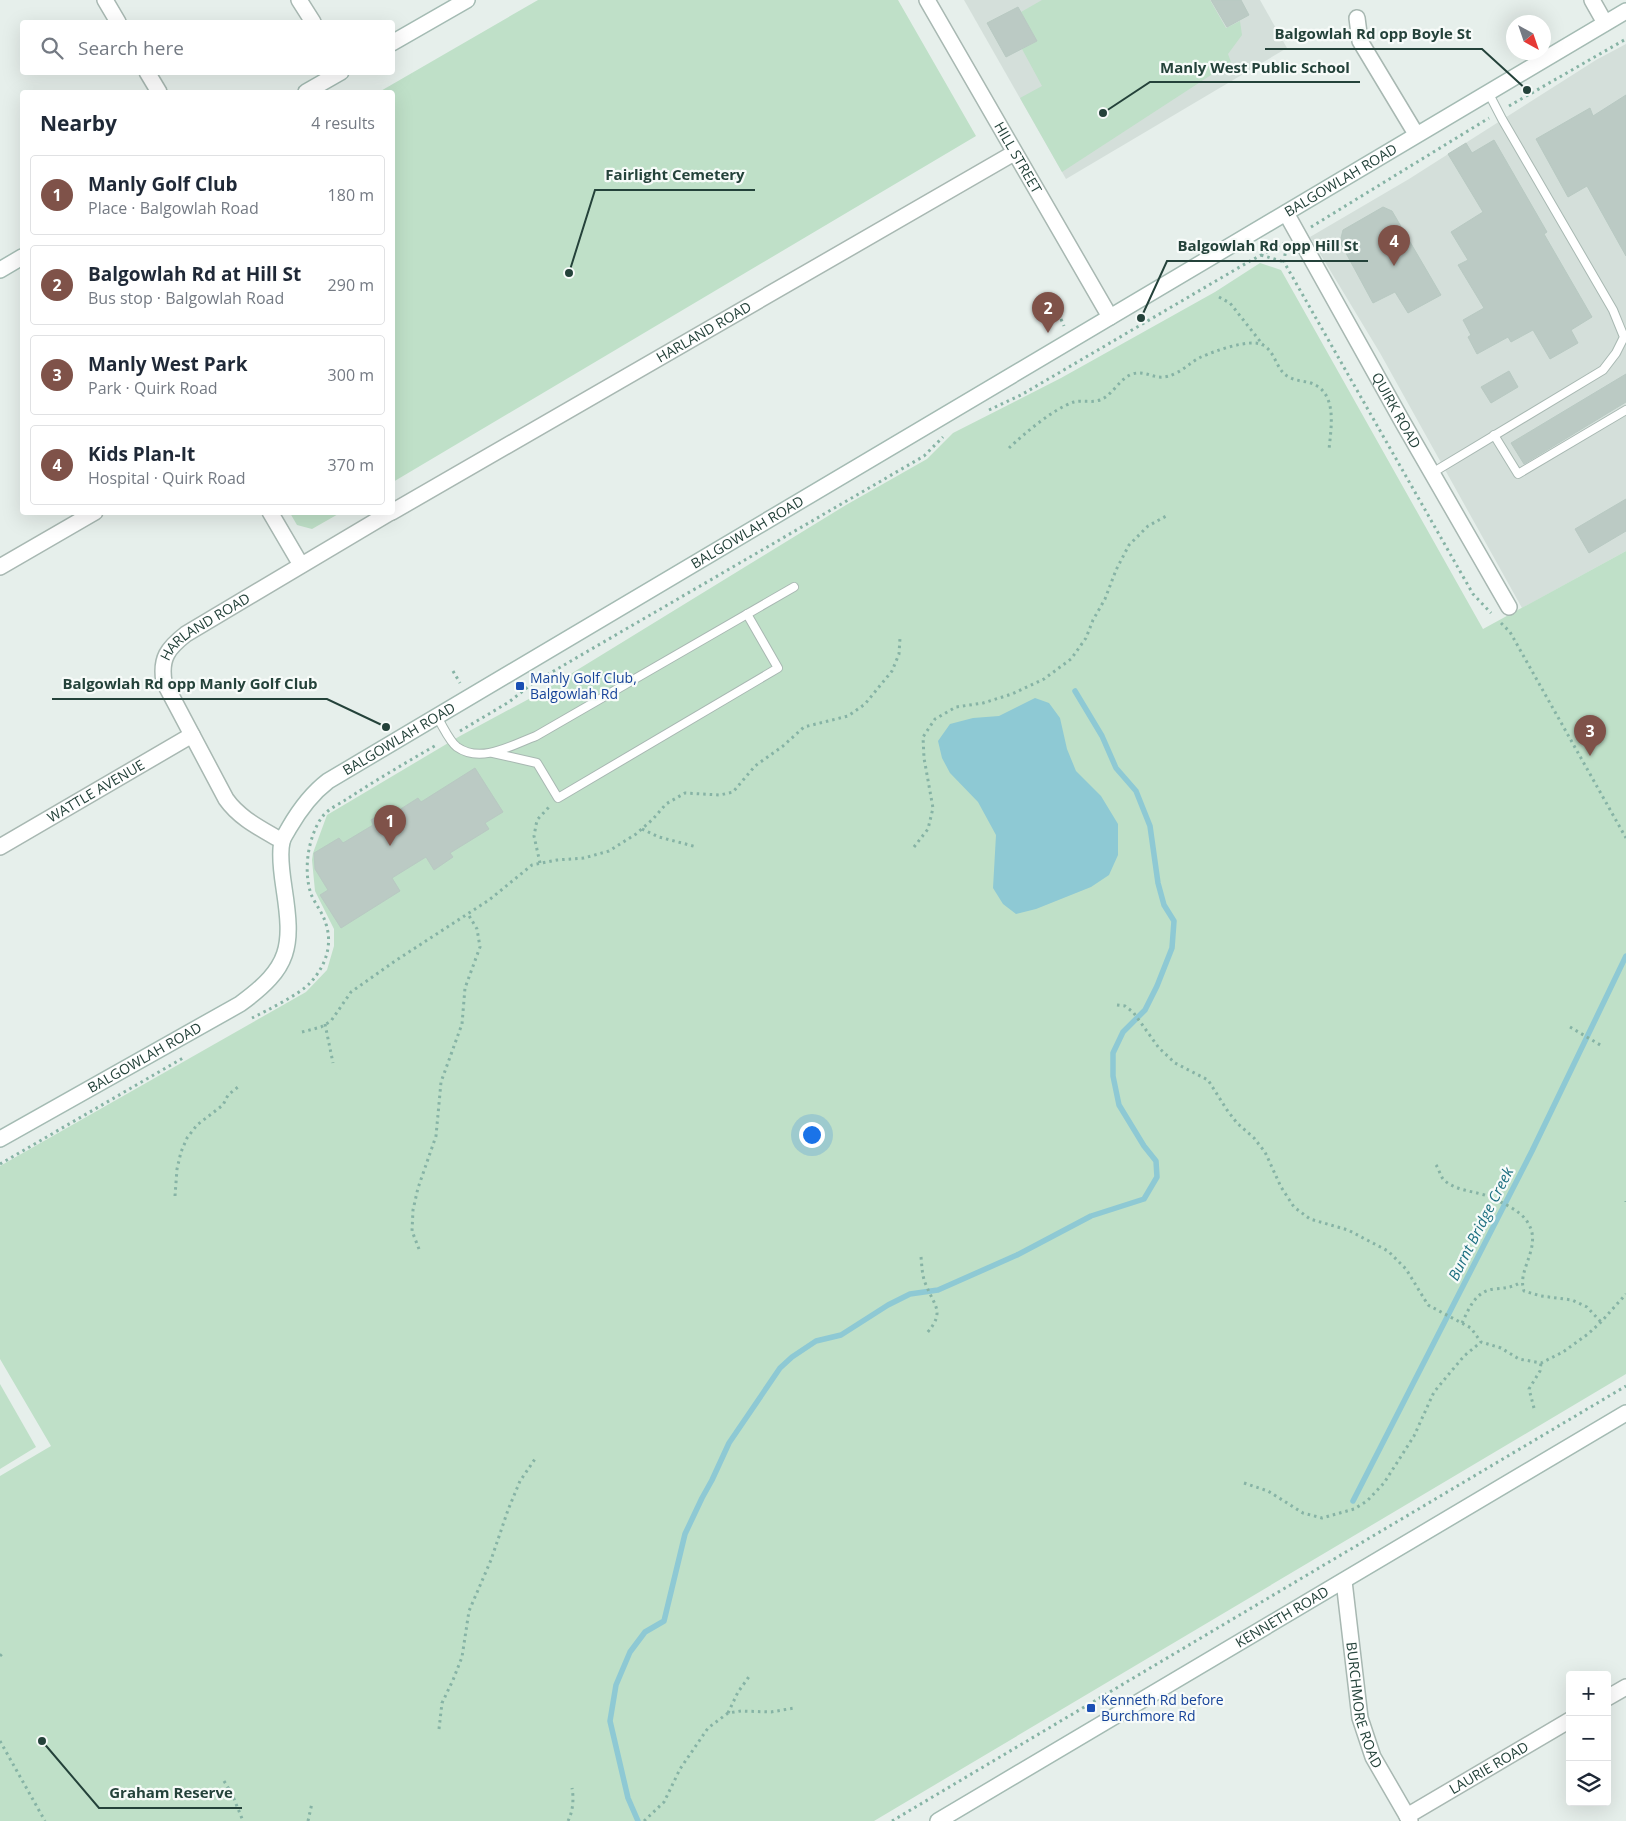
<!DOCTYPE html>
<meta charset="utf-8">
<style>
body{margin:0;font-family:"Open Sans",sans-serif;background:#f2f2f3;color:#1f2937}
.controls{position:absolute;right:15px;bottom:15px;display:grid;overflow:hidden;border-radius:5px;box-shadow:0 5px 20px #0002}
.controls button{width:45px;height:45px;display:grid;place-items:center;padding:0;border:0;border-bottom:1px solid #e0e1e3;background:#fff;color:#1f2937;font:25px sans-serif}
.compass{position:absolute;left:1506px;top:15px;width:45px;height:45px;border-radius:50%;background:#fff;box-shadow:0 5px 20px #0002;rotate:140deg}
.you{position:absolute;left:811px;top:1134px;width:18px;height:18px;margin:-12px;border:4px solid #fff;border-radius:50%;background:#1a73e8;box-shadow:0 0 0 8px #1a73e833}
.badge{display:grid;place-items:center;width:32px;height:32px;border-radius:50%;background:#7f5249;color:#fff;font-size:16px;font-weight:700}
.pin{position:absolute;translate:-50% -41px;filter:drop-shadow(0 1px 2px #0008)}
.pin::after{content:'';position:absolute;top:26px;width:18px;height:15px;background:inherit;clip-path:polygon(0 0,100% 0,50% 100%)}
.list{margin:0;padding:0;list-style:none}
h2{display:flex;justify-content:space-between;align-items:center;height:65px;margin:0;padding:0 20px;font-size:21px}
h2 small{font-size:16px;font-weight:400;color:#747a83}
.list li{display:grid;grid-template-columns:32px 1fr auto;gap:15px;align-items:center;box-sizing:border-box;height:80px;margin:0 10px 10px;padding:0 10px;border:1px solid #e0e1e3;border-radius:5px}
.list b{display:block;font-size:19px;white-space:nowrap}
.list p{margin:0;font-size:16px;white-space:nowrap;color:#747a83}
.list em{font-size:16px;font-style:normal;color:#747a83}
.icon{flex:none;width:28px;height:28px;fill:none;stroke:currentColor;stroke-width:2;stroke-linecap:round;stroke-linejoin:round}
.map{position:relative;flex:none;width:1626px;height:1821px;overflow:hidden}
.search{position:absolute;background:#fff;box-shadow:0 5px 20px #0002;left:20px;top:20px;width:375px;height:55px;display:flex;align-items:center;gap:12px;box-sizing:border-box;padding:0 18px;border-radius:5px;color:#747a83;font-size:19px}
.panel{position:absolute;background:#fff;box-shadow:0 5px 20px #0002;left:20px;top:90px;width:375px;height:425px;border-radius:5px}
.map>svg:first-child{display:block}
</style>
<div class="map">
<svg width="1626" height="1821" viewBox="0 0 1626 1821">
<rect width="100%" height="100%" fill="#e6efeb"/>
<g fill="#d4dfda">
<path d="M 964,0 L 1260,0 L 1287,48 L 1066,179 Z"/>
<path d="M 1626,44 L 1626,551 L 1522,608 L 1380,353 L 1310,237 L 1409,179 L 1596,60 Z"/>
</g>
<g fill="#bfe0c8">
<path d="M 538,0 L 898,0 L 976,136 L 393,482 L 392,92 L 379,92 Z"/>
<path d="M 1042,0 L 1210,0 L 1226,28 L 1240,21 L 1242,35 L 1228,54 L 1231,62 L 1062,172 L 1020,98 L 1042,86 L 1022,49 L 1037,41 L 1021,12 Z"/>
<path d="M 1260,263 L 1281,270 L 1483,629 L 1626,551 L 1626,1374 L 874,1821 L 0,1821 L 0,1476 L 51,1446 L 0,1359 L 0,1166 L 306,992 L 327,970 L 334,946 L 334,929 L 315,891 L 312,860 L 313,853 L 327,815 L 460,736 L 538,694 L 846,505 L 927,459 L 953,433 L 1061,378 L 1215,292 Z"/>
<path d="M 290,513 L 340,513 L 312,529 L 297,525 Z"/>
<path d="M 0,1384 L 36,1447 L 0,1469 Z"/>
</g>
<path fill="#8ec9d4" d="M 1035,698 L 1049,703 L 1060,718 L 1067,749 L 1076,771 L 1101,796 L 1118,824 L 1118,855 L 1109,875 L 1091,887 L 1036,909 L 1016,914 L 1003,904 L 993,888 L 996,835 L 978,802 L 950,773 L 942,758 L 938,741 L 950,724 L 973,718 L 999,716 Z"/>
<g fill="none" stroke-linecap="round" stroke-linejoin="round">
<g stroke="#8ec9d4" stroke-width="5.5">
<path d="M 1353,1501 L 1532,1151 L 1626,956"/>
<path d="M 638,1821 L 628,1798 L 610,1721 L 616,1685 L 630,1652 L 645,1632 L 664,1621 L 685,1534 L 702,1498 L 712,1480 L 729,1443 L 780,1368 L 792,1357 L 816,1341 L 841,1335 L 888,1305 L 910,1294 L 938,1290 L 1017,1255 L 1091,1216 L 1144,1199 L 1157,1177 L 1156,1161 L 1144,1146 L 1119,1105 L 1113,1076 L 1113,1053 L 1123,1032 L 1145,1010 L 1157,986 L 1172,948 L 1174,921 L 1164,905 L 1158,883 L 1150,826 L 1136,791 L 1116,768 L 1102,736 L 1075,691"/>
</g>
</g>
<g fill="#bbcac4" stroke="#b8c9c2">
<path d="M 1211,0 L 1241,0 L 1249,15 L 1227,27 Z"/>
<path d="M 1018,7 L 1037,41 L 1006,57 L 987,23 Z"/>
<path d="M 1626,95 L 1626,256 L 1587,186 L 1568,197 L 1536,139 L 1590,108 L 1593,116 Z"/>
<path d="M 1494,140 L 1547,232 L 1544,234 L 1592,317 L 1571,330 L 1578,343 L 1550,359 L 1533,330 L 1511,342 L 1508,337 L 1477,354 L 1468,337 L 1471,335 L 1463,320 L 1484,308 L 1458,265 L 1468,260 L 1451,232 L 1483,212 L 1448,154 L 1466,143 L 1472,153 Z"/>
<path d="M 1383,207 L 1392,211 L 1441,295 L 1408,313 L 1395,292 L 1373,303 L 1340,242 L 1343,230 Z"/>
<path d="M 1509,371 L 1518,387 L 1491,403 L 1481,387 Z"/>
<path d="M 1626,374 L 1626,402 L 1524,464 L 1511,443 Z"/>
<path d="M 1626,499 L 1626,531 L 1589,553 L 1575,529 Z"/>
<path d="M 475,768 L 503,812 L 485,823 L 489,829 L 450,853 L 453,857 L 434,870 L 426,857 L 392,878 L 400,891 L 341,928 L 320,895 L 328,890 L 315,869 L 314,853 L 339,838 L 343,843 L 373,825 L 371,820 L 385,811 L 388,817 L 418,798 L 421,802 Z"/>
</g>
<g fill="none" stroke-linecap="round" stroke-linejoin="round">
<defs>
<g id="lane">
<path d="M 1494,435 L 1518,474 L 1626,410"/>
<path d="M 1432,473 L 1603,370 L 1616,353 L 1624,337 L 1613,310 L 1502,119 L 1488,92"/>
<path d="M 437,717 C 443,726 449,741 457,747 C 481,764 512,745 536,736 L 794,587"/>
<path d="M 493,753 L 537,763 L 558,798 L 778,668 L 747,614"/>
</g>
<g id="street">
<path d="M 105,0 L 118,22"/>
<path d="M 299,0 L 313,22"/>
<path id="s1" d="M 927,0 L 1110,317"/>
<path d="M 1592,0 L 1605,23"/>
<path d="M 1357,18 L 1360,41 L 1416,134"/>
<path d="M 147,72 L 159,92"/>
<path id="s2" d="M 1286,213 L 1402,421 L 1509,607"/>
<path d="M 270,512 L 301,565"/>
<path id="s3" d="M 392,512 L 1014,153"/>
<path d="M 0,567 L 95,512"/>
<path id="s4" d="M 282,841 C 262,829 240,819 226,799 L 164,682 C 160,658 168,648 186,634 L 391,512"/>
<path id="s5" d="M 0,847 L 192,735"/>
<path id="s6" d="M 1344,1581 L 1360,1718 L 1373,1757 L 1410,1821"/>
<path d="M 1607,1698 L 1626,1687"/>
<path id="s7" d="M 1407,1816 L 1570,1720"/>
</g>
<g id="secondary">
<path d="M 392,43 L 467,0"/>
<path d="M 306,92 L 341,72"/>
<path d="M 0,270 L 22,257"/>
<path id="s8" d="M 0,1139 L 240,1004 C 291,967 293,947 284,888 C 282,875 279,854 282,842 C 283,837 287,832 289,828 C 300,809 311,794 328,781 L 1626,11"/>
<path id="s9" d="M 938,1821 L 1626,1413"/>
</g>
</defs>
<use href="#lane" stroke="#a8b8b2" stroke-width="10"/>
<use href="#street" stroke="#a8b8b2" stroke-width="18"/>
<use href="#secondary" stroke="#a4bbb3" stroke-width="18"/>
<g stroke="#86b3a5" stroke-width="3" stroke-dasharray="2.5 4" stroke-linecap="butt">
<path d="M 1509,106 L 1626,39"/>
<path d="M 1311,227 L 1489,118"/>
<path d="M 1286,247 L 1284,262 L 1473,594 L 1491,613"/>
<path d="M 1261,255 L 1284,262"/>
<path d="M 1219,297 L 1230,303 L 1263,345"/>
<path d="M 1061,319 L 1064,326"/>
<path d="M 989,410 L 1021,395 L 1250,261 L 1284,243"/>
<path d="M 1009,448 C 1025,433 1053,409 1074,402 C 1082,400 1092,403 1100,400 C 1113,395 1119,379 1132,374 C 1149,369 1155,384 1176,373 C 1185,369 1192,361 1201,357 C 1215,351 1250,338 1263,345 C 1276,352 1276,371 1289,377 C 1296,381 1304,381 1311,383 C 1338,393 1331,427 1329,450"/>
<path d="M 1501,623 L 1510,632 L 1626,838"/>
<path d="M 453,671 L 460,683"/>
<path d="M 460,731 L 509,702 L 533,683 L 924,456 L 943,437"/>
<path d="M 642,829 L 659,837 L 697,847"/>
<path d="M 914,847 L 928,829 L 933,808 L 924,758 L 923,737 L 935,719 L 956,707 L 983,703 L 1012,694 L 1044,679 L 1071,659 L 1086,638 L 1093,620 L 1105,599 L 1116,570 L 1129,545 L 1148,526 L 1168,515"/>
<path d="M 540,863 L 534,836 L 537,820 L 549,807"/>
<path d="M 1117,1005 L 1125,1006 L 1133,1012 L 1159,1048 L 1175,1063 L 1208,1080 L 1227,1110 L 1237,1123 L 1254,1138 L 1265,1152 L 1281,1187 L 1294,1207 L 1310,1219 L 1348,1230 L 1388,1251 L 1406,1269 L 1428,1305 L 1471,1328 L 1481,1342 L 1501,1348 L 1519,1359 L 1541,1363 L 1563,1352 L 1588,1334 L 1601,1322 L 1626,1294"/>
<path d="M 252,1018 C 266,1011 300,994 310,983 C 325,967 333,946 326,924 C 323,913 315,904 311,894 C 303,870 308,837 322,817 C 328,809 339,804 347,799 C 376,780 407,762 438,744"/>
<path d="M 325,1024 L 333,1063"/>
<path d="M 1570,1027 L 1602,1046"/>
<path d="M 302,1032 L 321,1027 L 331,1021 L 351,992 L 395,961 L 489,900 L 532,865 L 557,860 L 584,858 L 609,851 L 636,834 L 653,819 L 666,804 L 685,793 L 720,795 L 733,792 L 755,766 L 783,746 L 804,727 L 848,716 L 865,704 L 892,671 L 899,654 L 900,638"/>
<path d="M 0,1164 L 183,1058"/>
<path d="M 1436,1165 C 1439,1169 1440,1175 1443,1179 C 1454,1191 1476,1191 1490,1197 C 1501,1202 1519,1210 1526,1220 C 1545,1245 1516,1269 1524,1291 L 1541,1296 L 1572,1300 L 1587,1307 L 1601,1322"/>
<path d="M 175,1196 L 177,1169 L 181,1152 L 187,1138 L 197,1125 L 223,1105 L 228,1095 L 238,1087"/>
<path d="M 1626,1201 L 1626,1202"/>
<path d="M 419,1249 L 412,1231 L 413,1210 L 418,1188 L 436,1136 L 441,1082 L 462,1024 L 465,988 L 480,947 L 477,929 L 468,914"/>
<path d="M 921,1257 C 922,1267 922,1276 926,1285 C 935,1307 945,1312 927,1333"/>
<path d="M 1462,1323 C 1469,1309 1475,1291 1494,1289 C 1504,1288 1512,1288 1521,1282"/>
<path d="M 1534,1408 L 1529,1389 L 1540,1371 L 1541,1363"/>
<path d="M 1244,1483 L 1268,1491 L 1303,1513 L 1322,1518 L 1354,1509 L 1367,1501 L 1384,1483 L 1414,1436 L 1434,1392 L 1464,1356 L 1481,1342"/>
<path d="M 0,1656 L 2,1654"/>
<path d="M 728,1713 L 738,1692 L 751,1674"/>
<path d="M 439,1729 L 442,1703 L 453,1680 L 462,1657 L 469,1611 L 491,1560 L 508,1510 L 520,1481 L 535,1459"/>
<path d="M 0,1741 L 45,1821"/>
<path d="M 224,1781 L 232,1794 L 243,1821"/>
<path d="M 308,1821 L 312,1803"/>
<path d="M 568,1821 C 573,1811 574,1799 572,1788"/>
<path d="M 644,1821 L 664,1802 L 680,1769 L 708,1728 L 728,1713 L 741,1711 L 771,1712 L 794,1708"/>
<path d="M 892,1821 L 1626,1386"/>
</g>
<use href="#lane" stroke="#fff" stroke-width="8"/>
<use href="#street" stroke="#fff" stroke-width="15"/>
<use href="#secondary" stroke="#fff" stroke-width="15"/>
</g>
<g fill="#1a4fb4" stroke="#f7fbf9" stroke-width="2">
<rect x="515" y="681" width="10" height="10" rx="2.5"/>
<rect x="1086" y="1703" width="10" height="10" rx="2.5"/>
</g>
<g text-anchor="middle" stroke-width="4.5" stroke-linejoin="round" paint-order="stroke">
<g font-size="14" fill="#24423a" stroke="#f7fbf9">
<text dy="5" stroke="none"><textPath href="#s1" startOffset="182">HILL STREET</textPath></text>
<text dy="5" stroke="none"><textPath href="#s8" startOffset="1711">BALGOWLAH ROAD</textPath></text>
<text dy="5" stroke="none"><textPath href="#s3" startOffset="360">HARLAND ROAD</textPath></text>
<text dy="5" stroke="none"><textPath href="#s2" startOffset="226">QUIRK ROAD</textPath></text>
<text dy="5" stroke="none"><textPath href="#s8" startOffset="1021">BALGOWLAH ROAD</textPath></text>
<text dy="5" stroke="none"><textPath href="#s4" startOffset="279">HARLAND ROAD</textPath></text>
<text dy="5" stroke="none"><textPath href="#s8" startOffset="616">BALGOWLAH ROAD</textPath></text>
<text dy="5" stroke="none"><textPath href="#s5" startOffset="111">WATTLE AVENUE</textPath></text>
<text dy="5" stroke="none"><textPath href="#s8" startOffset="166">BALGOWLAH ROAD</textPath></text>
<text dy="5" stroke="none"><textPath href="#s9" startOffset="400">KENNETH ROAD</textPath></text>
<text dy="5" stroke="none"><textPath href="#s6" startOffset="126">BURCHMORE ROAD</textPath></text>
<text dy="5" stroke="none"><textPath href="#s7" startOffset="95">LAURIE ROAD</textPath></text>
</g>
<g font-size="14" fill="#164399" stroke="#f7fbf9" text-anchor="start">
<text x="530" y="683">Manly Golf Club,<tspan x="530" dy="16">Balgowlah Rd</tspan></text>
<text x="1101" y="1705">Kenneth Rd before<tspan x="1101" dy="16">Burchmore Rd</tspan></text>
</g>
<g font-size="15" font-style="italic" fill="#1c6f80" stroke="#f7fbf9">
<text transform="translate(1481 1224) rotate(-63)" y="5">Burnt Bridge Creek</text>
</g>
</g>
<path fill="none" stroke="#24423a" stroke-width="2" d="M1527 90L1482 49H1265M1103 113L1150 82H1360M569 273L595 190H755M1141 318L1167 261H1368M386 727L327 699H52M42 1741L99 1808H242"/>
<g fill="#24423a" stroke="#f7fbf9" stroke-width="2">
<circle cx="1527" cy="90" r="5"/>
<circle cx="1103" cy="113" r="5"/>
<circle cx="569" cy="273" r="5"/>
<circle cx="1141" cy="318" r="5"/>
<circle cx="386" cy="727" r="5"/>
<circle cx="42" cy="1741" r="5"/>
</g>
<g font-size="15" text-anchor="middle" font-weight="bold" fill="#24423a" stroke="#f7fbf9" stroke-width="4.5" stroke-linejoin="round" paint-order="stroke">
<text x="1373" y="39">Balgowlah Rd opp Boyle St</text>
<text x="1255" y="73">Manly West Public School</text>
<text x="675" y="180">Fairlight Cemetery</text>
<text x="1268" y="251">Balgowlah Rd opp Hill St</text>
<text x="190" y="689">Balgowlah Rd opp Manly Golf Club</text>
<text x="171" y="1798">Graham Reserve</text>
</g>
</svg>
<div class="controls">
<button>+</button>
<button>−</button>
<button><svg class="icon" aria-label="layers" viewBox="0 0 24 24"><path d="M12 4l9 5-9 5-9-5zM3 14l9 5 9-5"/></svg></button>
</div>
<svg class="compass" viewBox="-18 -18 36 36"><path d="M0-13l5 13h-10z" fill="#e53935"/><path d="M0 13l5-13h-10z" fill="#747a83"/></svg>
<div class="you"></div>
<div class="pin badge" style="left:390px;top:846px">1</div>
<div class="pin badge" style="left:1048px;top:333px">2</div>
<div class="pin badge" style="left:1590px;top:756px">3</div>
<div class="pin badge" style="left:1394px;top:266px">4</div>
<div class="search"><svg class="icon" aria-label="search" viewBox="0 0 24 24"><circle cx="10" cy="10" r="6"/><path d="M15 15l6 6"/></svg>Search here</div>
<section class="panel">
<h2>Nearby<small>4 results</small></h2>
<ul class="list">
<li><span class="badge">1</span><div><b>Manly Golf Club</b><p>Place · Balgowlah Road</p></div><em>180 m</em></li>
<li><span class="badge">2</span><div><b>Balgowlah Rd at Hill St</b><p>Bus stop · Balgowlah Road</p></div><em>290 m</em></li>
<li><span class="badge">3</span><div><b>Manly West Park</b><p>Park · Quirk Road</p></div><em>300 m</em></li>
<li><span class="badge">4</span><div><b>Kids Plan-It</b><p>Hospital · Quirk Road</p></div><em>370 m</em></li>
</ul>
</section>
</div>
